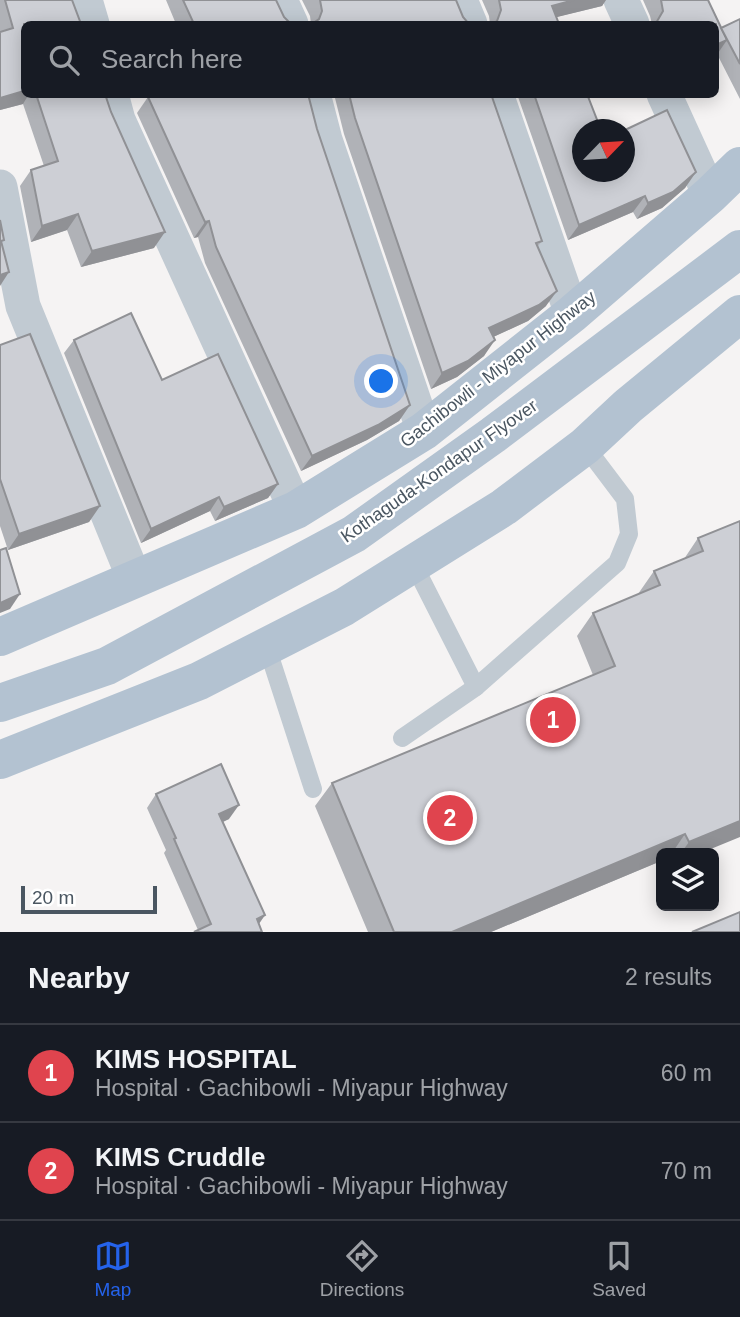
<!DOCTYPE html>
<meta charset="utf-8">
<style>
body{margin:0;font-family:Arial,sans-serif;background:#242831;color:#f1f3f6}
.controls{position:absolute;right:21px;bottom:21px;display:grid;overflow:hidden;border-radius:10px;box-shadow:0 4px 18px #0003}
.controls button{width:63px;height:63px;display:grid;place-items:center;padding:0;border:0;border-bottom:2px solid #363941;background:#171b24;color:#f1f3f6;font:35px sans-serif}
.compass{position:absolute;left:572px;top:119px;width:63px;height:63px;border-radius:50%;background:#171b24;box-shadow:0 4px 18px #0003;rotate:65deg}
.scale{position:absolute;left:21px;bottom:18px;width:136px;box-sizing:border-box;padding-left:7px;border:4px solid #4a5661;border-top:0;font-size:19px;line-height:24px;white-space:nowrap;color:#4a5661;-webkit-text-stroke:5px #fff;paint-order:stroke}
.you{position:absolute;left:382px;top:382px;width:24px;height:24px;margin:-18px;border:5px solid #fff;border-radius:50%;background:#1a73e8;box-shadow:0 0 0 10px #1a73e833}
.badge{display:grid;place-items:center;width:46px;height:46px;border-radius:50%;background:#2563eb;color:#fff;font-size:23px;font-weight:700}
.pin{position:absolute;translate:-50% -50%;border:4px solid #fff;box-shadow:0 2px 7px #0006}
.list{margin:0;padding:0;list-style:none}
h2{display:flex;justify-content:space-between;align-items:center;height:91px;margin:0;padding:0 28px;font-size:30px}
h2 small{font-size:23px;font-weight:400;color:#9ea1a6}
.list li{display:grid;grid-template-columns:46px 1fr auto;gap:21px;align-items:center;box-sizing:border-box;height:98px;padding:0 28px;border-top:2px solid #363941}
.list b{display:block;font-size:26px;white-space:nowrap}
.list p{margin:0;font-size:23px;white-space:nowrap;color:#9ea1a6}
.list em{font-size:23px;font-style:normal;color:#9ea1a6}
.icon{flex:none;width:38px;height:38px;fill:none;stroke:currentColor;stroke-width:2;stroke-linecap:round;stroke-linejoin:round}
.map{position:relative;flex:none;width:740px;height:932px;overflow:hidden}
.search{position:absolute;background:#171b24;box-shadow:0 4px 18px #0003;left:21px;right:21px;top:21px;height:77px;display:flex;align-items:center;gap:18px;box-sizing:border-box;padding:0 24px;border-radius:10px;color:#9ea1a6;font-size:26px}
.sheet{height:287px;background:#171b24}
nav{display:flex;justify-content:space-around;align-items:center;box-sizing:border-box;height:98px;border-top:2px solid #363941;background:#171b24;font-size:19px;color:#9ea1a6}
nav a{display:grid;justify-items:center;gap:4px}
nav .on{color:#2563eb}
.map>svg:first-child{display:block}
</style>
<div class="map">
<svg width="740" height="932" viewBox="0 0 740 932">
<rect width="100%" height="100%" fill="#f5f3f3"/>
<g fill="none" stroke-linecap="round" stroke-linejoin="round">
<g stroke="#c1cad2" stroke-width="18">
<path d="M 413,563 L 476,687"/>
<path d="M 267,647 L 313,789"/>
<path d="M 402,738 L 476,687 L 617,563 L 629,534 L 625,499 L 585,446"/>
</g>
<g stroke="#c1cad2" stroke-width="35">
<path d="M 85,0 L 92,24"/>
<path d="M 280,0 L 291,24"/>
<path d="M 460,0 L 470,24"/>
<path d="M 621,0 L 632,24"/>
<path d="M 111,94 L 118,120 L 296,510"/>
<path d="M 313,94 L 325,140 L 424,431"/>
<path d="M 496,94 L 572,314"/>
<path d="M 664,94 L 710,195"/>
<path d="M 0,187 L 23,306 L 134,578"/>
</g>
<g stroke="#b3c2d1" stroke-width="38">
<path d="M 0,637 L 296,510 L 424,431 L 572,314 L 710,195 L 740,166"/>
<path d="M 0,703 L 107,666 L 354,534 L 493,435 L 740,249"/>
<path d="M 0,760 L 199,681 L 344,607 L 504,507 L 585,446 L 628,406 L 740,314"/>
</g>
</g>
<g fill="#b0b2b7">
<path d="M 0,0 L 72,0 L 24,94 L 105,94 L 154,248 L 81,267 L 67,230 L 31,242 L 20,186 L 31,170 L 44,166 L 23,104 L 0,110 Z"/>
<path d="M 166,0 L 276,0 L 284,17 L 291,24 L 176,24 Z"/>
<path d="M 302,0 L 456,0 L 463,17 L 469,24 L 311,24 L 310,16 Z"/>
<path d="M 482,0 L 606,0 L 602,6 L 556,17 L 559,24 L 490,24 L 489,16 Z"/>
<path d="M 643,0 L 708,0 L 721,28 L 740,19 L 740,99 L 717,54 L 716,56 L 716,24 L 652,24 L 650,16 Z"/>
<path d="M 334,94 L 491,94 L 542,241 L 538,246 L 546,306 L 528,321 L 493,337 L 484,356 L 457,377 L 431,389 L 344,134 Z"/>
<path d="M 517,94 L 587,94 L 583,172 L 696,172 L 685,188 L 662,208 L 637,219 L 633,212 L 568,240 Z"/>
<path d="M 148,97 L 317,129 L 410,405 L 399,421 L 367,440 L 301,471 L 205,263 L 198,237 L 194,238 L 137,113 Z"/>
<path d="M 74,340 L 162,380 L 278,484 L 268,498 L 215,521 L 210,511 L 141,543 L 64,353 Z"/>
<path d="M 0,345 L 100,506 L 89,522 L 8,550 L 0,526 Z"/>
<path d="M 740,521 L 701,853 L 661,853 L 661,861 L 491,932 L 368,932 L 315,806 L 332,783 L 593,675 L 577,636 L 593,613 L 638,594 L 654,571 L 684,559 L 698,538 Z"/>
<path d="M 156,794 L 229,819 L 223,822 L 265,915 L 259,924 L 198,930 L 164,853 L 166,850 L 147,808 Z"/>
</g>
<g fill="#909195">
<path d="M 574,0 L 606,0 L 602,6 L 541,21 L 552,6 Z"/>
<path d="M 727,40 L 716,56 L 716,45 Z"/>
<path d="M 24,91 L 24,94 L 29,94 L 23,104 L 0,110 L 0,98 Z"/>
<path d="M 696,172 L 685,188 L 662,208 L 637,219 L 648,203 Z"/>
<path d="M 645,196 L 633,212 L 568,240 L 579,225 Z"/>
<path d="M 78,214 L 67,230 L 31,242 L 42,226 Z"/>
<path d="M 209,221 L 198,237 L 194,238 L 205,222 Z"/>
<path d="M 165,232 L 154,248 L 81,267 L 92,251 Z"/>
<path d="M 9,272 L 0,286 L 0,275 Z"/>
<path d="M 557,291 L 546,306 L 528,321 L 478,344 L 489,328 Z"/>
<path d="M 495,340 L 484,356 L 457,377 L 431,389 L 442,373 Z"/>
<path d="M 410,405 L 399,421 L 367,440 L 301,471 L 312,456 Z"/>
<path d="M 278,484 L 268,498 L 215,521 L 224,507 Z"/>
<path d="M 219,497 L 210,511 L 141,543 L 151,529 Z"/>
<path d="M 100,506 L 89,522 L 8,550 L 19,534 Z"/>
<path d="M 20,594 L 10,609 L 0,613 L 0,603 Z"/>
<path d="M 239,805 L 229,819 L 209,828 L 219,814 Z"/>
<path d="M 740,821 L 740,837 L 701,853 L 681,853 L 689,842 Z"/>
<path d="M 685,834 L 672,853 L 661,853 L 661,861 L 491,932 L 452,932 Z"/>
<path d="M 265,915 L 255,929 L 257,919 Z"/>
</g>
<g fill="#cdcfd5" stroke="#909195" stroke-width="2">
<path d="M 5,0 L 72,0 L 81,24 L 24,24 L 24,91 L 0,98 L 0,32 L 13,28 Z"/>
<path d="M 183,0 L 276,0 L 284,17 L 291,24 L 194,24 Z"/>
<path d="M 320,0 L 456,0 L 463,17 L 469,24 L 312,24 L 319,19 L 322,11 Z"/>
<path d="M 499,0 L 574,0 L 552,6 L 559,24 L 492,24 L 497,21 L 501,10 Z"/>
<path d="M 661,0 L 708,0 L 727,40 L 716,45 L 716,24 L 657,24 L 656,23 L 663,11 Z"/>
<path d="M 740,19 L 740,64 L 721,28 Z"/>
<path d="M 36,94 L 105,94 L 111,112 L 165,232 L 92,251 L 78,214 L 42,226 L 31,170 L 58,161 Z"/>
<path d="M 155,94 L 308,94 L 317,129 L 410,405 L 378,425 L 312,456 L 216,247 L 209,221 L 205,222 L 148,97 Z"/>
<path d="M 349,94 L 491,94 L 542,241 L 536,243 L 557,291 L 539,305 L 489,328 L 495,340 L 468,361 L 442,373 L 355,118 Z"/>
<path d="M 534,94 L 587,94 L 601,130 L 583,130 L 583,172 L 625,172 L 625,130 L 667,110 L 696,172 L 673,192 L 648,203 L 645,196 L 579,225 Z"/>
<path d="M 0,220 L 4,240 L 1,241 L 9,272 L 0,275 Z"/>
<path d="M 131,313 L 162,380 L 218,354 L 278,484 L 224,507 L 219,497 L 151,529 L 74,340 Z"/>
<path d="M 30,334 L 100,506 L 19,534 L 0,479 L 0,345 Z"/>
<path d="M 740,521 L 740,821 L 689,842 L 685,834 L 452,932 L 394,932 L 332,783 L 615,666 L 593,613 L 660,585 L 654,571 L 703,551 L 698,538 Z"/>
<path d="M 6,548 L 20,594 L 0,603 L 0,550 Z"/>
<path d="M 221,764 L 239,805 L 219,814 L 265,915 L 257,919 L 262,932 L 194,932 L 211,924 L 174,839 L 176,838 L 156,794 Z"/>
<path d="M 740,912 L 740,932 L 692,932 Z"/>
</g>
<g text-anchor="middle" stroke-width="5" stroke-linejoin="round" paint-order="stroke">
<g font-size="18" fill="#4a5661" stroke="#fff">
<text transform="translate(498 369) rotate(-38)" y="6">Gachibowli - Miyapur Highway</text>
<text transform="translate(439 471) rotate(-35)" y="6">Kothaguda-Kondapur Flyover</text>
</g>
</g>
</svg>
<div class="controls">
<button><svg class="icon" aria-label="layers" viewBox="0 0 24 24"><path d="M12 4l9 5-9 5-9-5zM3 14l9 5 9-5"/></svg></button>
</div>
<svg class="compass" viewBox="-18 -18 36 36"><path d="M0-13l5 13h-10z" fill="#e53935"/><path d="M0 13l5-13h-10z" fill="#9ea1a6"/></svg>
<div class="scale">20 m</div>
<div class="you"></div>
<div class="pin badge" style="left:553px;top:720px;background:#e0444e">1</div>
<div class="pin badge" style="left:450px;top:818px;background:#e0444e">2</div>
<div class="search"><svg class="icon" aria-label="search" viewBox="0 0 24 24"><circle cx="10" cy="10" r="6"/><path d="M15 15l6 6"/></svg>Search here</div>
</div>
<section class="sheet">
<h2>Nearby<small>2 results</small></h2>
<ul class="list">
<li><span class="badge" style="background:#e0444e">1</span><div><b>KIMS HOSPITAL</b><p>Hospital · Gachibowli - Miyapur Highway</p></div><em>60 m</em></li>
<li><span class="badge" style="background:#e0444e">2</span><div><b>KIMS Cruddle</b><p>Hospital · Gachibowli - Miyapur Highway</p></div><em>70 m</em></li>
</ul>
</section>
<nav>
<a class="on"><svg class="icon" aria-label="map" viewBox="0 0 24 24"><path d="M3 6l6-2 6 2 6-2v14l-6 2-6-2-6 2zM9 4v14M15 6v14"/></svg>Map</a>
<a><svg class="icon" aria-label="directions" viewBox="0 0 24 24"><path d="M12 3l9 9-9 9-9-9zM9 14v-3h6M13 9l2 2-2 2"/></svg>Directions</a>
<a><svg class="icon" aria-label="saved" viewBox="0 0 24 24"><path d="M7 4h10v16l-5-4-5 4z"/></svg>Saved</a>
</nav>
